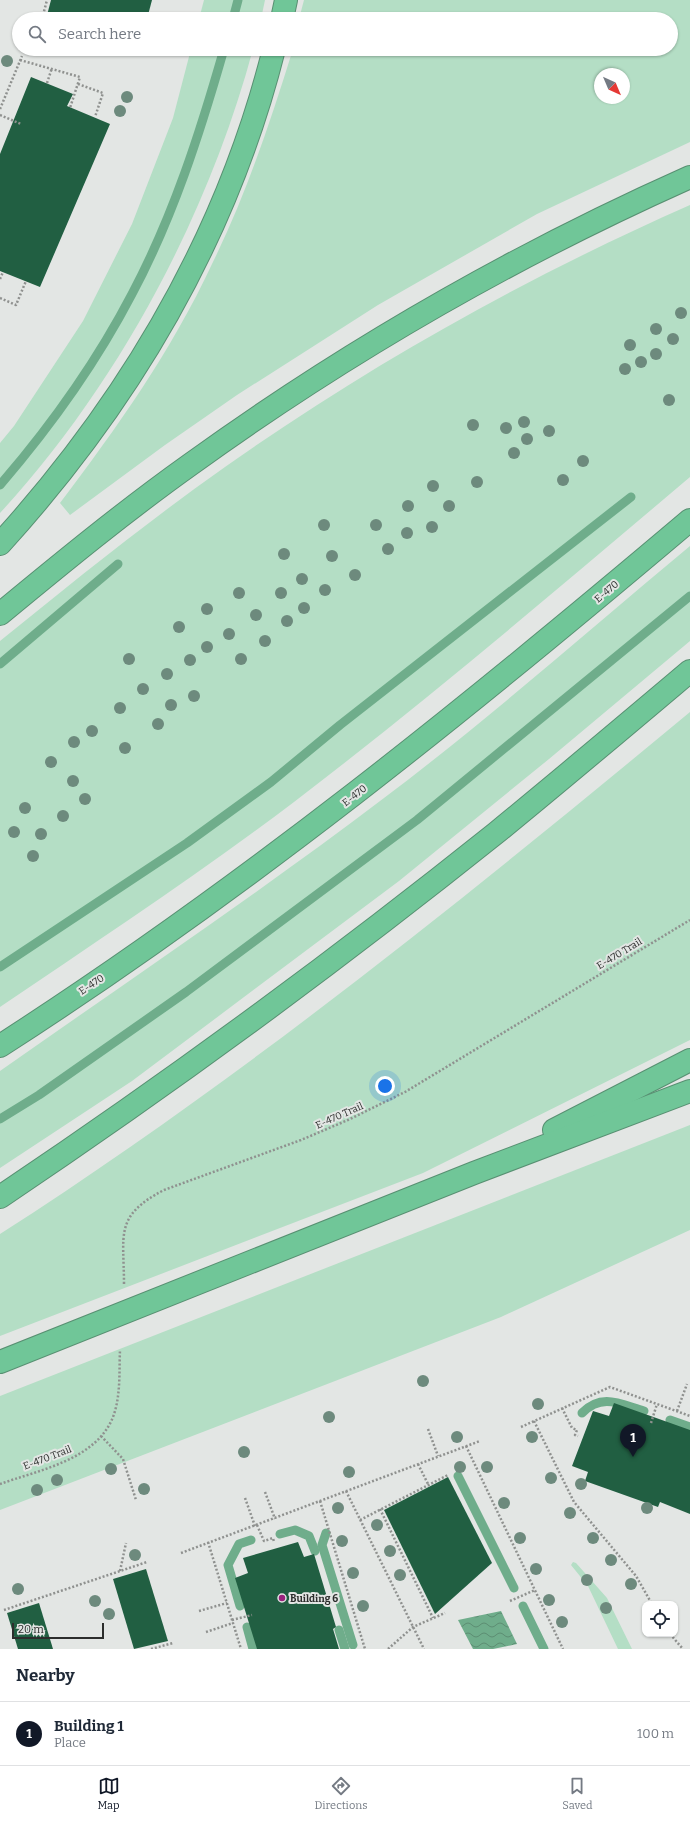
<!DOCTYPE html>
<style>
body{margin:0;font-family:Bitter,serif;background:#f2f2f3;color:#1f2937}
.controls{position:absolute;right:12px;bottom:12px;display:grid;overflow:hidden;border-radius:8px;box-shadow:0 1px 3px #0004}
.controls button{width:36px;height:36px;display:grid;place-items:center;padding:0;border:0;border-bottom:1px solid #e0e1e3;background:#fff;color:#1f2937;font:20px sans-serif}
.compass{position:absolute;left:594px;top:68px;width:36px;height:36px;border-radius:50%;background:#fff;box-shadow:0 1px 3px #0004;rotate:136deg}
.scale{position:absolute;left:12px;bottom:10px;width:92px;box-sizing:border-box;padding-left:4px;border:2px solid #2c2d2c;border-top:0;font-size:11px;line-height:14px;white-space:nowrap;color:#2c2d2c;-webkit-text-stroke:3px #e3e6e4;paint-order:stroke}
.you{position:absolute;left:385px;top:1086px;width:14px;height:14px;margin:-10px;border:3px solid #fff;border-radius:50%;background:#1a73e8;box-shadow:0 0 0 6px #1a73e833}
.badge{display:grid;place-items:center;width:26px;height:26px;border-radius:50%;background:#111827;color:#fff;font-size:13px;font-weight:700}
.pin{position:absolute;translate:-50% -33px;filter:drop-shadow(0 1px 2px #0008)}
.pin::after{content:'';position:absolute;top:21px;width:14px;height:12px;background:inherit;clip-path:polygon(0 0,100% 0,50% 100%)}
.list{margin:0;padding:0;list-style:none}
h2{display:flex;justify-content:space-between;align-items:center;height:52px;margin:0;padding:0 16px;font-size:17px}
h2 small{font-size:13px;font-weight:400;color:#747a83}
.list li{display:grid;grid-template-columns:26px 1fr auto;gap:12px;align-items:center;box-sizing:border-box;height:64px;padding:0 16px;border-top:1px solid #e0e1e3}
.list b{display:block;font-size:15px;white-space:nowrap}
.list p{margin:0;font-size:13px;white-space:nowrap;color:#747a83}
.list em{font-size:13px;font-style:normal;color:#747a83}
.icon{flex:none;width:22px;height:22px;fill:none;stroke:currentColor;stroke-width:2;stroke-linecap:round;stroke-linejoin:round}
.map{position:relative;flex:none;width:690px;height:1649px;overflow:hidden}
.search{position:absolute;background:#fff;box-shadow:0 1px 3px #0004;left:12px;right:12px;top:12px;height:44px;display:flex;align-items:center;gap:10px;box-sizing:border-box;padding:0 14px;border-radius:22px;color:#747a83;font-size:15px}
.sheet{height:116px;background:#fff}
nav{display:flex;justify-content:space-around;align-items:center;box-sizing:border-box;height:56px;border-top:1px solid #e0e1e3;background:#fff;font-size:11px;color:#747a83}
nav a{display:grid;justify-items:center;gap:2px}
nav .on{color:#111827}
.map>svg:first-child{display:block}
</style>
<div class="map">
<svg width="690" height="1649" viewBox="0 0 690 1649">
<defs>
<pattern id="water-waves" width="16" height="10" patternUnits="userSpaceOnUse"><rect width="16" height="10" fill="#6fad8b"/><path d="M0 5q4-4 8 0t8 0" fill="none" stroke="#5b8d72"/></pattern>
</defs>
<rect width="100%" height="100%" fill="#e3e6e4"/>
<g fill="#b4dec5" fill-rule="evenodd">
<path d="M 204,0 L 265,0 L 261,19 L 199,19 Z"/>
<path d="M 304,0 L 690,0 L 690,142 L 537,214 L 378,305 L 237,395 L 165,445 L 70,515 L 60,503 C 117,428 172,350 212,264 C 246,195 270,123 293,49 L 671,49 L 671,19 L 299,19 ZM 600,74 L 624,74 L 624,98 L 600,98 Z"/>
<path d="M 191,49 L 253,49 C 208,216 118,385 0,513 L 0,443 L 14,426 L 83,321 L 132,224 L 173,118 Z"/>
<path d="M 690,205 L 690,477 C 560,587 430,698 294,802 C 199,874 99,940 0,1007 L 0,641 C 74,581 147,522 225,467 C 371,364 527,277 690,205 Z"/>
<path d="M 690,546 L 690,641 L 549,759 L 399,881 L 132,1081 L 0,1168 L 0,1071 C 128,981 259,893 384,798 C 489,719 589,630 690,546 Z"/>
<path d="M 690,712 L 690,1040 L 423,1173 L 0,1336 L 0,1234 C 243,1078 468,896 690,712 Z"/>
<path d="M 690,1125 L 690,1230 L 501,1317 L 0,1510 L 0,1396 Z"/>
<path d="M 573,1562 L 576,1563 L 607,1598 L 632,1649 L 618,1649 L 588,1586 L 571,1565 Z"/>
</g>
<path fill="url(#water-waves)" d="M 501,1611 L 517,1644 L 493,1649 L 473,1649 L 458,1620 Z"/>
<g fill="none" stroke-linecap="round" stroke-linejoin="round">
<g stroke="#6fad8b" stroke-width="9">
<path d="M 233,19 L 238,0"/>
<path d="M 0,485 C 50,427 96,363 132,294 C 173,217 200,133 224,49"/>
<path d="M 0,664 L 118,564"/>
<path d="M 0,967 L 187,843 L 271,782 L 340,725 L 631,497"/>
<path d="M 0,1119 L 39,1095 L 186,992 L 417,820 L 690,596"/>
<path d="M 582,1413 C 602,1393 620,1404 644,1411"/>
<path d="M 670,1420 L 690,1427"/>
<path d="M 458,1476 L 514,1588"/>
<path d="M 326,1533 L 322,1545 L 353,1645"/>
<path d="M 280,1534 L 295,1530 L 309,1536 L 315,1551"/>
<path d="M 240,1606 L 228,1565 L 239,1544 L 251,1540"/>
<path d="M 523,1606 L 544,1649"/>
<path d="M 247,1627 L 253,1649"/>
<path d="M 339,1630 L 345,1649"/>
</g>
</g>
<g fill="#215f42">
<path d="M 51,0 L 152,0 L 147,19 L 46,19 Z"/>
<path d="M 112,49 L 139,49 L 137,55 Z"/>
<path d="M 31,77 L 73,94 L 67,106 L 110,124 L 40,287 L 0,271 L 0,154 Z"/>
<path d="M 614,1403 L 690,1430 L 690,1514 L 660,1502 L 658,1507 L 585,1481 L 588,1472 L 572,1466 L 593,1411 L 609,1416 Z"/>
<path d="M 448,1477 L 492,1563 L 435,1614 L 384,1510 Z"/>
<path d="M 298,1542 L 304,1557 L 314,1554 L 336,1627 L 333,1629 L 339,1649 L 257,1649 L 235,1578 L 248,1573 L 243,1558 Z"/>
<path d="M 146,1569 L 168,1641 L 134,1649 L 113,1579 Z"/>
<path d="M 39,1603 L 53,1649 L 18,1649 L 7,1613 Z"/>
</g>
<g fill="none" stroke-linecap="round" stroke-linejoin="round">
<defs>
<g id="motorway">
<path d="M 282,19 L 286,0"/>
<path d="M 0,544 C 130,401 227,236 274,49"/>
<path d="M 0,614 C 63,562 125,511 191,464 C 346,352 515,255 690,177"/>
<path d="M 0,1046 C 244,889 469,707 690,520"/>
<path d="M 554,1130 L 690,1060"/>
<path d="M 0,1197 C 170,1083 336,961 496,833 C 561,780 626,725 690,671"/>
<path d="M 0,1362 L 474,1173 L 690,1091"/>
</g>
</defs>
<use href="#motorway" stroke="#589072" stroke-width="24"/>
<g stroke="#8f918f" stroke-width="2.5" stroke-dasharray="2 2" stroke-linecap="butt">
<path d="M 42,19 L 47,0"/>
<path d="M 20,60 L 80,77 L 70,108"/>
<path d="M 47,83 L 52,68"/>
<path d="M 78,84 L 103,93 L 95,117"/>
<path d="M 0,109 L 22,56"/>
<path d="M 0,115 L 21,124"/>
<path d="M 0,279 L 3,272"/>
<path d="M 0,298 L 16,305 L 26,281"/>
<path d="M 124,1284 C 124,1234 114,1216 164,1190 L 301,1140 L 348,1120 L 405,1092 L 690,920"/>
<path d="M 562,1408 L 572,1428 L 577,1430 L 575,1435 L 578,1436"/>
<path d="M 677,1411 L 687,1384"/>
<path d="M 534,1421 L 574,1502 L 636,1576 L 652,1604"/>
<path d="M 651,1423 L 657,1404"/>
<path d="M 521,1427 L 610,1387 L 690,1416"/>
<path d="M 428,1429 L 438,1456"/>
<path d="M 101,1436 L 123,1459 L 136,1500"/>
<path d="M 466,1446 L 563,1649"/>
<path d="M 418,1464 L 429,1486"/>
<path d="M 0,1484 C 39,1470 96,1460 113,1417 C 121,1396 119,1371 120,1350"/>
<path d="M 346,1491 L 424,1649"/>
<path d="M 265,1492 L 275,1519"/>
<path d="M 245,1498 L 255,1526"/>
<path d="M 320,1501 L 365,1649"/>
<path d="M 380,1509 L 433,1618"/>
<path d="M 360,1520 L 448,1475"/>
<path d="M 257,1525 L 264,1541 L 273,1538 L 274,1542"/>
<path d="M 208,1542 L 241,1649"/>
<path d="M 181,1553 L 480,1441"/>
<path d="M 120,1571 L 126,1543"/>
<path d="M 510,1601 L 535,1590"/>
<path d="M 4,1610 L 147,1562"/>
<path d="M 199,1611 L 227,1603"/>
<path d="M 232,1620 L 252,1615"/>
<path d="M 206,1632 L 233,1623"/>
<path d="M 670,1634 L 683,1649"/>
<path d="M 151,1649 L 173,1643"/>
<path d="M 388,1649 L 413,1627 L 445,1613"/>
</g>
<use href="#motorway" stroke="#70c698" stroke-width="22"/>
</g>
<g fill="#6d8a7d">
<circle cx="7" cy="61" r="6"/>
<circle cx="127" cy="97" r="6"/>
<circle cx="120" cy="111" r="6"/>
<circle cx="681" cy="313" r="6"/>
<circle cx="656" cy="329" r="6"/>
<circle cx="673" cy="339" r="6"/>
<circle cx="630" cy="345" r="6"/>
<circle cx="656" cy="354" r="6"/>
<circle cx="641" cy="362" r="6"/>
<circle cx="625" cy="369" r="6"/>
<circle cx="669" cy="400" r="6"/>
<circle cx="524" cy="422" r="6"/>
<circle cx="473" cy="425" r="6"/>
<circle cx="506" cy="428" r="6"/>
<circle cx="549" cy="431" r="6"/>
<circle cx="527" cy="439" r="6"/>
<circle cx="514" cy="453" r="6"/>
<circle cx="583" cy="461" r="6"/>
<circle cx="563" cy="480" r="6"/>
<circle cx="477" cy="482" r="6"/>
<circle cx="433" cy="486" r="6"/>
<circle cx="408" cy="506" r="6"/>
<circle cx="449" cy="506" r="6"/>
<circle cx="324" cy="525" r="6"/>
<circle cx="376" cy="525" r="6"/>
<circle cx="432" cy="527" r="6"/>
<circle cx="407" cy="533" r="6"/>
<circle cx="388" cy="549" r="6"/>
<circle cx="284" cy="554" r="6"/>
<circle cx="332" cy="556" r="6"/>
<circle cx="355" cy="575" r="6"/>
<circle cx="302" cy="579" r="6"/>
<circle cx="325" cy="590" r="6"/>
<circle cx="239" cy="593" r="6"/>
<circle cx="281" cy="593" r="6"/>
<circle cx="304" cy="608" r="6"/>
<circle cx="207" cy="609" r="6"/>
<circle cx="256" cy="615" r="6"/>
<circle cx="287" cy="621" r="6"/>
<circle cx="179" cy="627" r="6"/>
<circle cx="229" cy="634" r="6"/>
<circle cx="265" cy="641" r="6"/>
<circle cx="207" cy="647" r="6"/>
<circle cx="129" cy="659" r="6"/>
<circle cx="241" cy="659" r="6"/>
<circle cx="190" cy="660" r="6"/>
<circle cx="167" cy="674" r="6"/>
<circle cx="143" cy="689" r="6"/>
<circle cx="194" cy="696" r="6"/>
<circle cx="171" cy="705" r="6"/>
<circle cx="120" cy="708" r="6"/>
<circle cx="158" cy="724" r="6"/>
<circle cx="92" cy="731" r="6"/>
<circle cx="74" cy="742" r="6"/>
<circle cx="125" cy="748" r="6"/>
<circle cx="51" cy="762" r="6"/>
<circle cx="73" cy="781" r="6"/>
<circle cx="85" cy="799" r="6"/>
<circle cx="25" cy="808" r="6"/>
<circle cx="63" cy="816" r="6"/>
<circle cx="14" cy="832" r="6"/>
<circle cx="41" cy="834" r="6"/>
<circle cx="33" cy="856" r="6"/>
<circle cx="423" cy="1381" r="6"/>
<circle cx="538" cy="1404" r="6"/>
<circle cx="329" cy="1417" r="6"/>
<circle cx="457" cy="1437" r="6"/>
<circle cx="532" cy="1437" r="6"/>
<circle cx="244" cy="1452" r="6"/>
<circle cx="460" cy="1467" r="6"/>
<circle cx="487" cy="1467" r="6"/>
<circle cx="111" cy="1469" r="6"/>
<circle cx="349" cy="1472" r="6"/>
<circle cx="551" cy="1478" r="6"/>
<circle cx="57" cy="1480" r="6"/>
<circle cx="581" cy="1484" r="6"/>
<circle cx="144" cy="1489" r="6"/>
<circle cx="37" cy="1490" r="6"/>
<circle cx="504" cy="1503" r="6"/>
<circle cx="338" cy="1508" r="6"/>
<circle cx="647" cy="1508" r="6"/>
<circle cx="570" cy="1513" r="6"/>
<circle cx="377" cy="1525" r="6"/>
<circle cx="520" cy="1538" r="6"/>
<circle cx="593" cy="1538" r="6"/>
<circle cx="342" cy="1541" r="6"/>
<circle cx="390" cy="1551" r="6"/>
<circle cx="135" cy="1555" r="6"/>
<circle cx="611" cy="1560" r="6"/>
<circle cx="536" cy="1569" r="6"/>
<circle cx="353" cy="1573" r="6"/>
<circle cx="400" cy="1575" r="6"/>
<circle cx="587" cy="1580" r="6"/>
<circle cx="631" cy="1584" r="6"/>
<circle cx="18" cy="1589" r="6"/>
<circle cx="549" cy="1600" r="6"/>
<circle cx="95" cy="1601" r="6"/>
<circle cx="363" cy="1606" r="6"/>
<circle cx="606" cy="1608" r="6"/>
<circle cx="109" cy="1614" r="6"/>
<circle cx="562" cy="1622" r="6"/>
</g>
<circle fill="#99227d" stroke="#e3e6e4" stroke-width="1.5" cx="282" cy="1598" r="4"/>
<g text-anchor="middle" stroke-width="4" stroke-linejoin="round" paint-order="stroke">
<g font-size="10" fill="#2c2d2c" stroke="#e3e6e4">
<text transform="translate(606 591) rotate(-40)" y="4">E-470</text>
<text transform="translate(354 795) rotate(-38)" y="4">E-470</text>
<text transform="translate(619 953) rotate(-31)" y="4">E-470 Trail</text>
<text transform="translate(91 984) rotate(-34)" y="4">E-470</text>
<text transform="translate(339 1115) rotate(-24)" y="4">E-470 Trail</text>
<text transform="translate(47 1457) rotate(-21)" y="4">E-470 Trail</text>
</g>
<g font-size="10" font-weight="bold" fill="#2c2d2c" stroke="#e3e6e4" text-anchor="start">
<text x="290" y="1602">Building 6</text>
</g>
</g>
</svg>
<div class="controls">
<button><svg class="icon" aria-label="locate" viewBox="0 0 24 24"><circle cx="12" cy="12" r="6"/><path d="M12 2v4M12 18v4M2 12h4M18 12h4"/></svg></button>
</div>
<svg class="compass" viewBox="-18 -18 36 36"><path d="M0-13l5 13h-10z" fill="#e53935"/><path d="M0 13l5-13h-10z" fill="#747a83"/></svg>
<div class="scale">20 m</div>
<div class="you"></div>
<div class="pin badge" style="left:633px;top:1457px">1</div>
<div class="search"><svg class="icon" aria-label="search" viewBox="0 0 24 24"><circle cx="10" cy="10" r="6"/><path d="M15 15l6 6"/></svg>Search here</div>
</div>
<section class="sheet">
<h2>Nearby<small></small></h2>
<ul class="list">
<li><span class="badge">1</span><div><b>Building 1</b><p>Place</p></div><em>100 m</em></li>
</ul>
</section>
<nav>
<a class="on"><svg class="icon" aria-label="map" viewBox="0 0 24 24"><path d="M3 6l6-2 6 2 6-2v14l-6 2-6-2-6 2zM9 4v14M15 6v14"/></svg>Map</a>
<a><svg class="icon" aria-label="directions" viewBox="0 0 24 24"><path d="M12 3l9 9-9 9-9-9zM9 14v-3h6M13 9l2 2-2 2"/></svg>Directions</a>
<a><svg class="icon" aria-label="saved" viewBox="0 0 24 24"><path d="M7 4h10v16l-5-4-5 4z"/></svg>Saved</a>
</nav>
